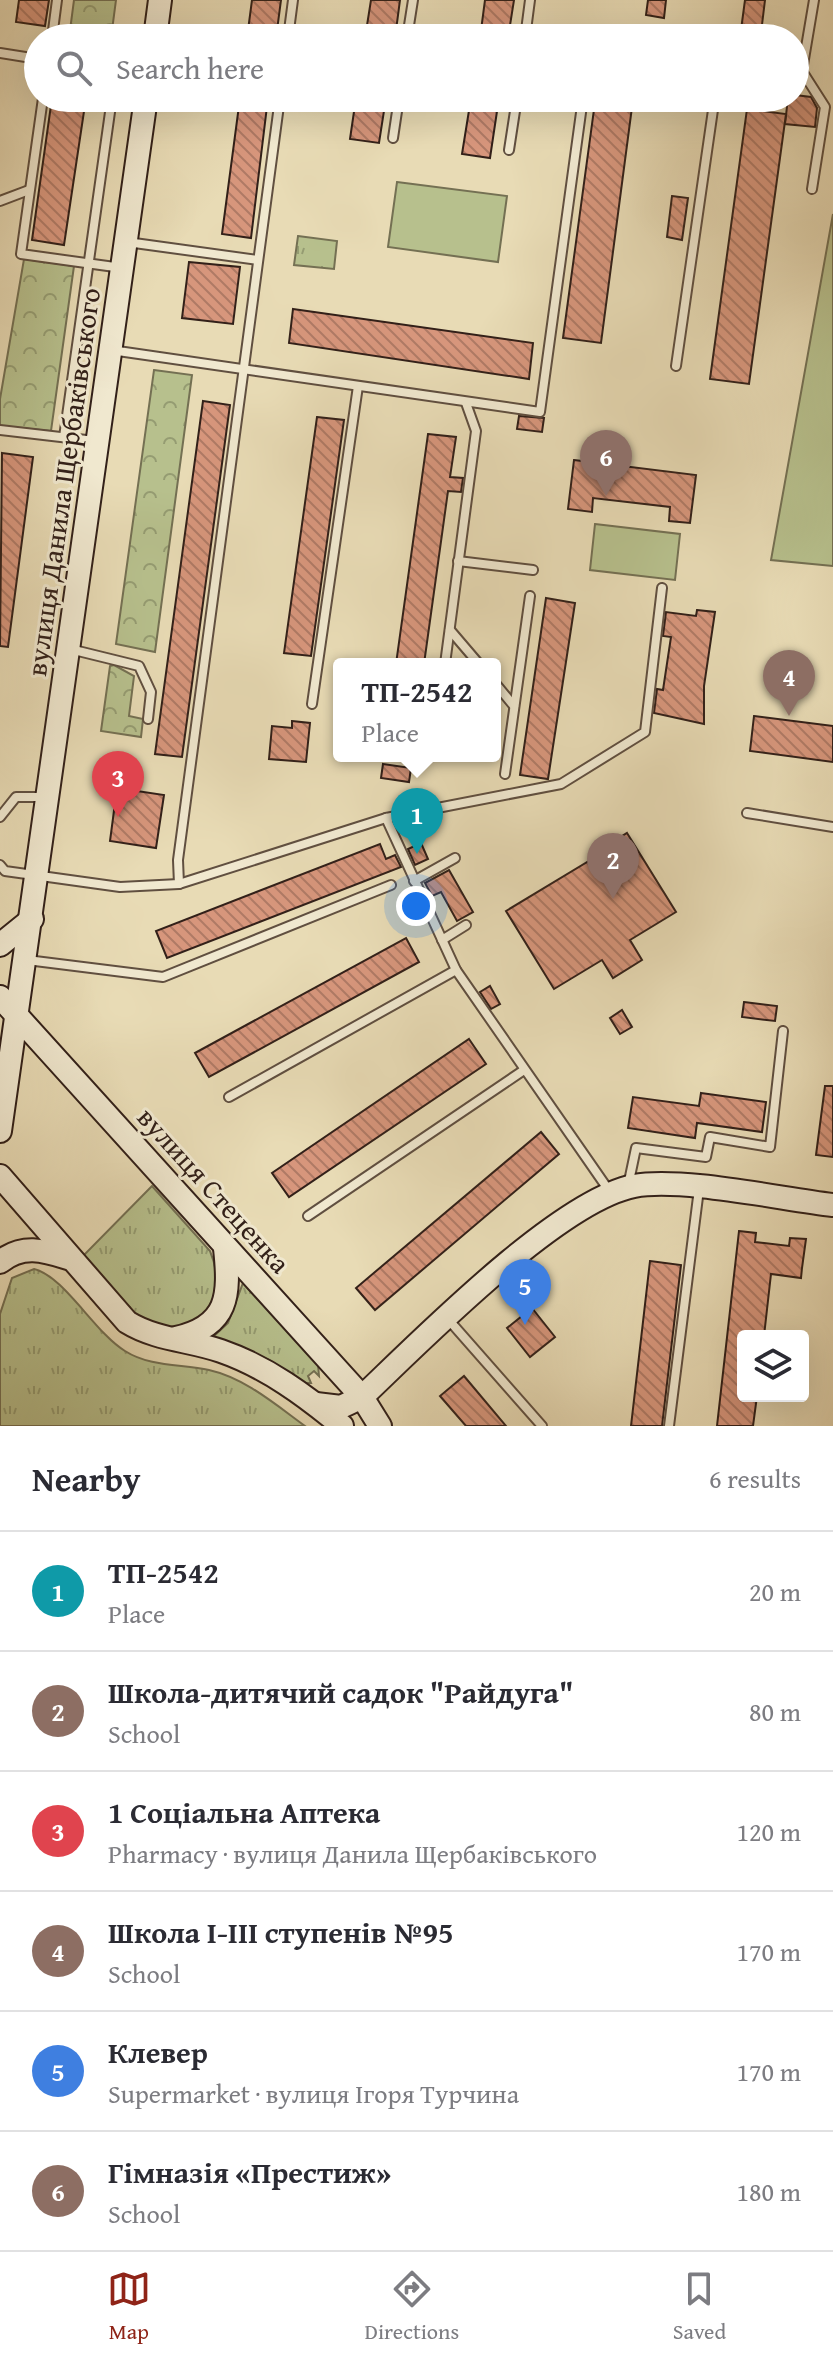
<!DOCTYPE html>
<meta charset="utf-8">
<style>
body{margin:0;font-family:"Gentium Book Plus",serif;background:#f2f2f3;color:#2b2b33}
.controls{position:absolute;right:24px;bottom:24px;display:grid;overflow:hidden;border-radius:8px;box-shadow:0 8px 32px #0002}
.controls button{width:72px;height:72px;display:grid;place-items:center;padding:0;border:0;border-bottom:2px solid #e1e1e2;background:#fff;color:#2b2b33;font:40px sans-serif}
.you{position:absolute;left:416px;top:906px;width:28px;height:28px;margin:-20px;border:6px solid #fff;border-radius:50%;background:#1a73e8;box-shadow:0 0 0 12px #1a73e833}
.badge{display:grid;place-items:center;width:52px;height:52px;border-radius:50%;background:#8f2418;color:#fff;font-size:26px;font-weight:700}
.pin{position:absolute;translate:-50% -66px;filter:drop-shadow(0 2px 4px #0008)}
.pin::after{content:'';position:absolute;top:42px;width:28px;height:24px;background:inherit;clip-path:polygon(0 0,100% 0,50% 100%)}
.popup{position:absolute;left:333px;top:658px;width:168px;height:104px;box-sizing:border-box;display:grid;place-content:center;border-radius:8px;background:#fff;filter:drop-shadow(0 2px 6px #0005);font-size:26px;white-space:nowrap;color:#7c7c81}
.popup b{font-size:30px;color:#2b2b33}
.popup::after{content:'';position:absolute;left:50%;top:100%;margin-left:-16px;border:16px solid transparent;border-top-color:#fff}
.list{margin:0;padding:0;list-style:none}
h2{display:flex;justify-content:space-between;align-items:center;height:104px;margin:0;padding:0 32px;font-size:34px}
h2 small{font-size:26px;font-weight:400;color:#7c7c81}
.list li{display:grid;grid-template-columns:52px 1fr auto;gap:24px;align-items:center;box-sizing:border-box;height:120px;padding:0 32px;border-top:2px solid #e1e1e2}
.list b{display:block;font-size:30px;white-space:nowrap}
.list p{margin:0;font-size:26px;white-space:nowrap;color:#7c7c81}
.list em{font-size:26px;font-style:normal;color:#7c7c81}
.icon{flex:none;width:44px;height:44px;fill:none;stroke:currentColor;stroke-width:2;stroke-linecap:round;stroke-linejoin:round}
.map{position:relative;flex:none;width:833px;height:1426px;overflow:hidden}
.search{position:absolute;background:#fff;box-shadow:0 8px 32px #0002;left:24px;right:24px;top:24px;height:88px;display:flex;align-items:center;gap:20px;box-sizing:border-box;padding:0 28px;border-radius:44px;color:#7c7c81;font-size:30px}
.sheet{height:824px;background:#fff}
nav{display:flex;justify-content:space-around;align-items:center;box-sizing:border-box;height:112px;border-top:2px solid #e1e1e2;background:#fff;font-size:22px;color:#7c7c81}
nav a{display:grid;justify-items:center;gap:4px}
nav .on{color:#8f2418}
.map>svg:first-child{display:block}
</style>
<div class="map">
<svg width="833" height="1426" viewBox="0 0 833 1426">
<defs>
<pattern id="grass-tufts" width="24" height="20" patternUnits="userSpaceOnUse" patternTransform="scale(2)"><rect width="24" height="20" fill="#b7c08d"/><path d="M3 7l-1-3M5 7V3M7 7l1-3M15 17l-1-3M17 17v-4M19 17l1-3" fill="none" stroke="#959c72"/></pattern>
<pattern id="forest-crowns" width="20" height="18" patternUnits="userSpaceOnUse" patternTransform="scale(2)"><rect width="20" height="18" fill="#b7c08d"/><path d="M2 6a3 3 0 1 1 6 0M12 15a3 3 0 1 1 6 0" fill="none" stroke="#959c72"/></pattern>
<pattern id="building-back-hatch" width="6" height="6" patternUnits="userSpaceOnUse" patternTransform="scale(2)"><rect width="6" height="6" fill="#d7967c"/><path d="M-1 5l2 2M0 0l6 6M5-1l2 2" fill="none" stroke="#af7a65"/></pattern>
</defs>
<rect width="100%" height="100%" fill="#e8dbb5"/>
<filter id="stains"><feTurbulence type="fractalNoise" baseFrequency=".0025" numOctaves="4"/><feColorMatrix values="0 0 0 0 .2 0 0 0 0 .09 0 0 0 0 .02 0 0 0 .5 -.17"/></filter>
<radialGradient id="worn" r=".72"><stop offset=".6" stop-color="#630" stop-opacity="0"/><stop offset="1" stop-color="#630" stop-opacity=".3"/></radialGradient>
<g fill="url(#grass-tufts)" stroke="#747053" stroke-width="2">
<path d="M 298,236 L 337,241 L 334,269 L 294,265 Z"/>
<path d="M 152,1186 L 210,1251 C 233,1305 189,1349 136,1316 C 116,1303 98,1274 83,1256 Z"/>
<path d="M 34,1269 C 64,1276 95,1333 125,1351 C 150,1367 181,1364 209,1370 C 245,1378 276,1405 305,1426 L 0,1426 L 0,1314 L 12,1278 Z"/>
<path d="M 243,1283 L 318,1365 L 319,1376 L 314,1371 L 308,1376 L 311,1383 L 305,1383 L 269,1360 L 213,1337 L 228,1323 Z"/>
</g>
<g fill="url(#forest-crowns)" stroke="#747053" stroke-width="2">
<path d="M 74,0 L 116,0 L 111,38 L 69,38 Z"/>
<path d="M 24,259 L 74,266 L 51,431 L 0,426 L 0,399 Z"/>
<path d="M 154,370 L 192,375 L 155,652 L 116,644 Z"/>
<path d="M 114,665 L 134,676 L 129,716 L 143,719 L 141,737 L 101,731 L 110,666 Z"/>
</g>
<g fill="#b7c08d" stroke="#747053" stroke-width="2">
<path d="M 397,182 L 507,196 L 498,262 L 388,247 Z"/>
<path d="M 833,214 L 833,566 L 771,560 Z"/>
<path d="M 595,524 L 680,534 L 675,580 L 590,570 Z"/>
</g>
<g fill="url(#building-back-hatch)" stroke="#322019" stroke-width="2">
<path d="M 19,0 L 49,0 L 45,26 L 16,22 Z"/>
<path d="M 252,0 L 281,0 L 276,38 L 247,38 Z"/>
<path d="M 371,0 L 400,0 L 395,38 L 365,38 Z"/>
<path d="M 485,0 L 514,0 L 508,38 L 480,38 Z"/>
<path d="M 648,0 L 666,0 L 664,18 L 646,15 Z"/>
<path d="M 745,0 L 765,0 L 761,33 L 741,30 Z"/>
<path d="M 795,95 L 811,97 L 817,108 L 815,127 L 785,124 L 788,98 Z"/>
<path d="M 52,98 L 86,98 L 64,245 L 32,240 Z"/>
<path d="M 240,98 L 268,98 L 251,238 L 222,234 Z"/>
<path d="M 356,98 L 386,98 L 379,143 L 350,139 Z"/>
<path d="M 471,98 L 499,98 L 490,158 L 462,154 Z"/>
<path d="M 595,102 L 632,107 L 601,343 L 563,338 Z"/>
<path d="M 747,109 L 786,114 L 749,384 L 710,379 Z"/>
<path d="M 672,196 L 688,198 L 682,240 L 667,237 Z"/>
<path d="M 189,262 L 240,267 L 233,324 L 182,318 Z"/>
<path d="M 293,309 L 533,343 L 529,379 L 289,343 Z"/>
<path d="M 203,401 L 230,405 L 182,757 L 155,754 Z"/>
<path d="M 519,416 L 544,418 L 542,432 L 517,429 Z"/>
<path d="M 317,417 L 344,420 L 311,656 L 284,653 Z"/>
<path d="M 428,434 L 456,437 L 450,477 L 463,478 L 461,492 L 448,491 L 424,664 L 396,664 Z"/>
<path d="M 2,453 L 33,457 L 8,647 L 0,646 Z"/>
<path d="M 574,460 L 696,475 L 690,523 L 669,521 L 670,507 L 593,498 L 592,512 L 568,509 Z"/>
<path d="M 546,598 L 575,603 L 548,779 L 520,775 Z"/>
<path d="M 697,610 L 715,612 L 704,686 L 704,724 L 654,713 L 657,689 L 663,690 L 671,637 L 663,636 L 666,612 L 696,616 Z"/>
<path d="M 754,716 L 833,726 L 833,762 L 750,751 Z"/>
<path d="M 292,721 L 310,723 L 306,762 L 269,759 L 272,726 L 292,728 Z"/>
<path d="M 383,764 L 411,768 L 409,782 L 381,778 Z"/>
<path d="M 117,788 L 164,795 L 156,848 L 110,841 Z"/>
<path d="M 627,833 L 676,912 L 630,940 L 642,960 L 613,978 L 602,960 L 554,989 L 506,911 L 602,853 L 600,850 Z"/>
<path d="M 421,843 L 428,859 L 415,865 L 408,849 Z"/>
<path d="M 380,844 L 386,859 L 395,855 L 401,867 L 167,958 L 156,931 Z"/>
<path d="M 449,870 L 473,912 L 457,921 L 441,892 L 432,896 L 425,883 Z"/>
<path d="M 406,938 L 419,962 L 209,1077 L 195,1053 Z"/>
<path d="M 490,986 L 500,1004 L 491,1009 L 480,992 Z"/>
<path d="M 744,1002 L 777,1006 L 775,1021 L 742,1017 Z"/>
<path d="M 622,1010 L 632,1027 L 620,1034 L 610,1018 Z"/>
<path d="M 469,1039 L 486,1064 L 289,1197 L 272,1173 Z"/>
<path d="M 825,1086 L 833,1086 L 833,1157 L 816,1155 Z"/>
<path d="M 701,1093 L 766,1102 L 762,1132 L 697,1123 L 695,1138 L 628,1128 L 633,1097 L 699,1106 Z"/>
<path d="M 541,1132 L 559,1154 L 375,1310 L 356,1288 Z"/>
<path d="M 739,1231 L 756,1233 L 755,1242 L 789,1246 L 790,1238 L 806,1239 L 802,1268 L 801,1278 L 771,1274 L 764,1336 L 743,1336 L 743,1396 L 757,1396 L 753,1426 L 717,1426 Z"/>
<path d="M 650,1261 L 681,1265 L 662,1426 L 631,1426 Z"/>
<path d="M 532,1308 L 555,1337 L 530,1357 L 507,1328 Z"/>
<path d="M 464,1376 L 506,1426 L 466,1426 L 440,1396 Z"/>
</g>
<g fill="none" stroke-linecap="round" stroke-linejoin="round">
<defs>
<g id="lane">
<path d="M 52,38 L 57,0"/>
<path d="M 288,38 L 293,0"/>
<path d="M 407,38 L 413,0"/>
<path d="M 525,38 L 530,0"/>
<path d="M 0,53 L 38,59"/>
<path d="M 43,98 L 21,254 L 122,268"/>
<path d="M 393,138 L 399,98"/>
<path d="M 509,150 L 517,98"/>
<path d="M 812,189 L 825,107 L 802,71 L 814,0"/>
<path d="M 0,201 L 29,190"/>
<path d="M 127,242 L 258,260"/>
<path d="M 111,350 L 540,412 L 583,98"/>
<path d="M 676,366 L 714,103 L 727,98"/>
<path d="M 0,430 L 95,441"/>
<path d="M 64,437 L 112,98"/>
<path d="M 458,561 L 533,570"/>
<path d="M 450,630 L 479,664"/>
<path d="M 70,649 L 139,666 L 151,692 L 148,719"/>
<path d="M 445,664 L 476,431 L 466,403"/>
<path d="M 495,683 L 514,706"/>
<path d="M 312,704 L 358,386"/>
<path d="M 505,774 L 530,596"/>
<path d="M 747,813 L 833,827"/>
<path d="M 0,817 L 16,797 L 44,797"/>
<path d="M 386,818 L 456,970 L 610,1192"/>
<path d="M 0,865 L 5,871 L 120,887 L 179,884 L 386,818 L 561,784 L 645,732 L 662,588"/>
<path d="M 414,881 L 455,858"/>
<path d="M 179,884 L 178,860 L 280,98"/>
<path d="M 442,940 L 466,925"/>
<path d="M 27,960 L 163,977 L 391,885"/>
<path d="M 229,1097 L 456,970"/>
<path d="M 628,1186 L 636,1148 L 706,1157 L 710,1137 L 770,1147 L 783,1031"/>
<path d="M 308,1216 L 524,1070"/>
<path d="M 447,1318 L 542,1426"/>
<path d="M 669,1426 L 699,1189"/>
</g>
<g id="secondary">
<path d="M 155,38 L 160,0"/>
<path d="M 0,945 L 32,919"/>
<path d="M 0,997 L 362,1397 L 380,1426"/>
<path d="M 0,1131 L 146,98"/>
<path d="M 0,1176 L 127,1322 C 156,1340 190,1340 221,1351 C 267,1367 306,1396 342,1426"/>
<path d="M 0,1262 C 22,1244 43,1250 68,1258"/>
<path d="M 176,1338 C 229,1326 230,1295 225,1248"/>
<path d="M 316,1404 L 341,1407 L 362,1397 C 421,1341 558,1201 634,1186 C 681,1177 781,1199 833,1205"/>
</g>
</defs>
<use href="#lane" stroke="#604f40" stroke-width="12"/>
<use href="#secondary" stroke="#322019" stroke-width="26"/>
<use href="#lane" stroke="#f0e8cf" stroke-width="8"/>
<use href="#secondary" stroke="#f0e8cf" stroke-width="22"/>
</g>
<g text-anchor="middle" stroke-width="6" stroke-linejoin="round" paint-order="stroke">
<g font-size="28" fill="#322019" stroke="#f0e8cf">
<text transform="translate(63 482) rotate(-82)" y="10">вулиця Данила Щербаківського</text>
<text transform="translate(214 1190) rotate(48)" y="10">вулиця Стеценка</text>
</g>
</g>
<rect width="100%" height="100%" filter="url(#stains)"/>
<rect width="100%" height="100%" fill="url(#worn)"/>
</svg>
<div class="controls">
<button><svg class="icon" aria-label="layers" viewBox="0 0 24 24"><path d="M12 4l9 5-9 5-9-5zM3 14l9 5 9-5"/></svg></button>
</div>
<div class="you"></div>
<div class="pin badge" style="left:417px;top:854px;background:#0f9aa8">1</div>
<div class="popup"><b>ТП-2542</b>Place</div>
<div class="pin badge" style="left:613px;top:899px;background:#8d6e63">2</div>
<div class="pin badge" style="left:118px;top:817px;background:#e0444e">3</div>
<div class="pin badge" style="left:789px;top:716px;background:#8d6e63">4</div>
<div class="pin badge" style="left:525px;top:1325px;background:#3f7fe0">5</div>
<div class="pin badge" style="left:606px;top:496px;background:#8d6e63">6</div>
<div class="search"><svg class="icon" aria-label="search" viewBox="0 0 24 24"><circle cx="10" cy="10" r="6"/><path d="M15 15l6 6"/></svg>Search here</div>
</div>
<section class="sheet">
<h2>Nearby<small>6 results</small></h2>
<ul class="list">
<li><span class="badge" style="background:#0f9aa8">1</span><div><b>ТП-2542</b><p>Place</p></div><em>20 m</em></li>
<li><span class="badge" style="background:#8d6e63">2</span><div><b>Школа-дитячий садок &quot;Райдуга&quot;</b><p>School</p></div><em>80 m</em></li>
<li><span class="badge" style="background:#e0444e">3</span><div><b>1 Соціальна Аптека</b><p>Pharmacy · вулиця Данила Щербаківського</p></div><em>120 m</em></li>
<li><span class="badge" style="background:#8d6e63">4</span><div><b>Школа І-ІІІ ступенів №95</b><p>School</p></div><em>170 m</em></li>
<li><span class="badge" style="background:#3f7fe0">5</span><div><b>Клевер</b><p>Supermarket · вулиця Ігоря Турчина</p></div><em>170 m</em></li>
<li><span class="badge" style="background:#8d6e63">6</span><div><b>Гімназія «Престиж»</b><p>School</p></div><em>180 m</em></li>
</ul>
</section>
<nav>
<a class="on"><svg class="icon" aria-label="map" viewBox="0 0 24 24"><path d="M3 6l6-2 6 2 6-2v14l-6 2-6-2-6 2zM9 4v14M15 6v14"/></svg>Map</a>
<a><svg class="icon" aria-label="directions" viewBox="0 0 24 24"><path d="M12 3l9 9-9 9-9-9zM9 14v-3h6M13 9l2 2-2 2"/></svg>Directions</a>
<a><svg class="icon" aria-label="saved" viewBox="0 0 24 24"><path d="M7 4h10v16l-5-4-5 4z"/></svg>Saved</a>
</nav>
